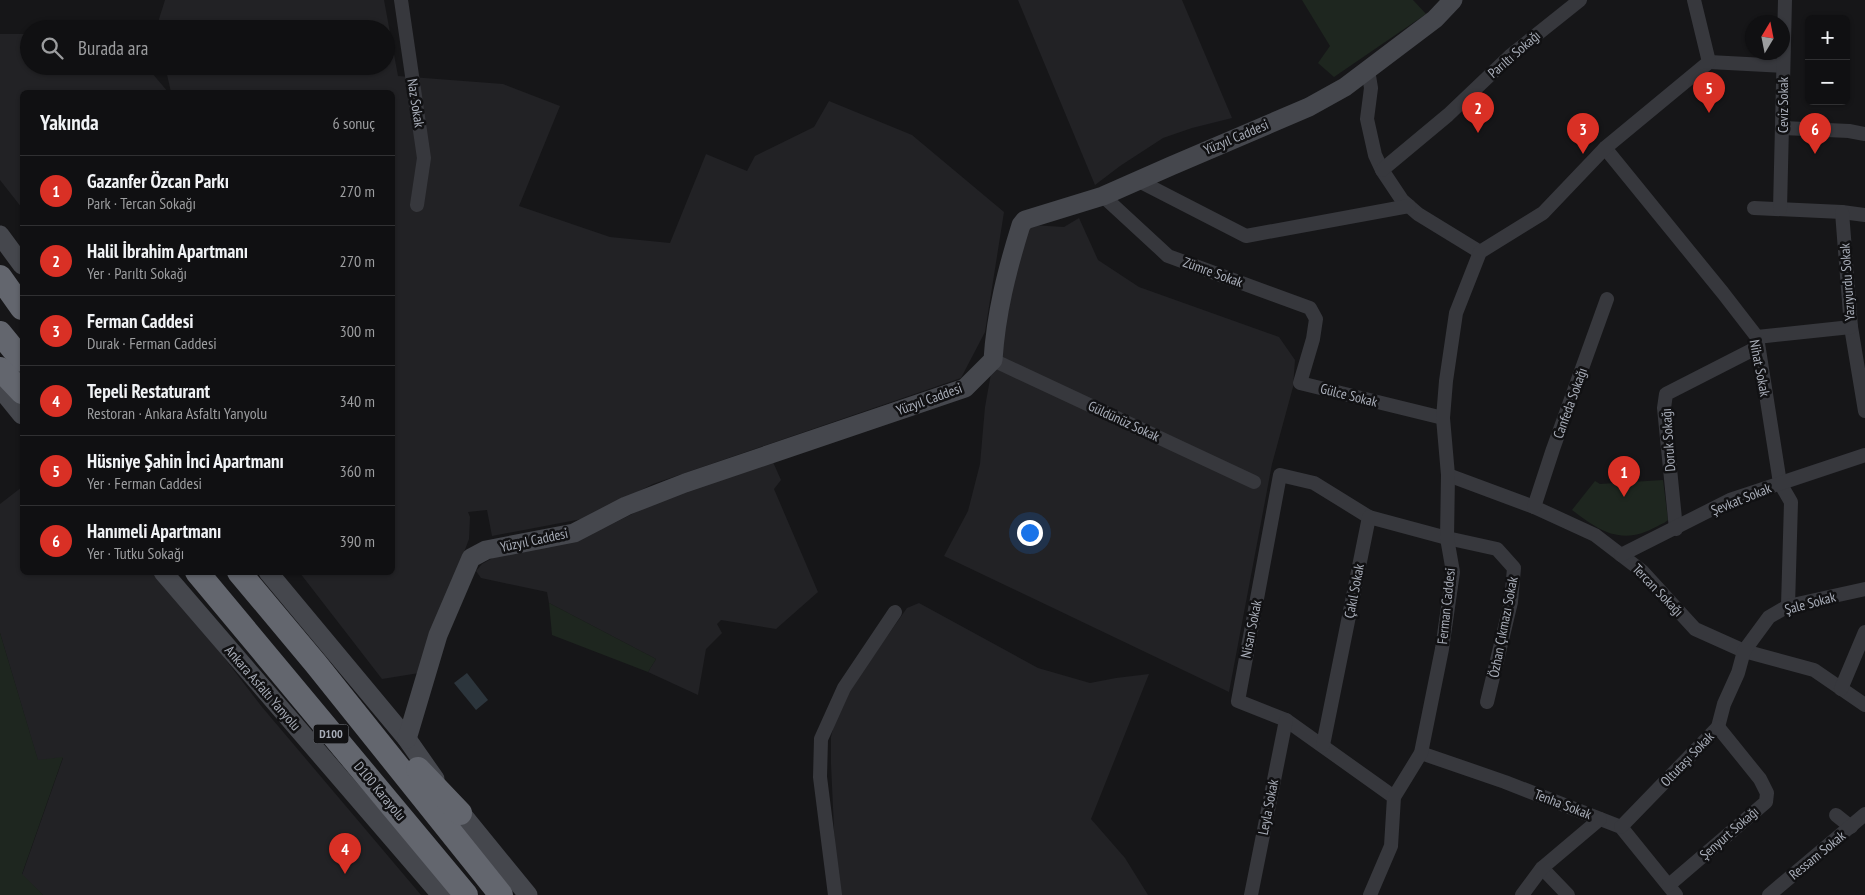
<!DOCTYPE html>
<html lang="tr">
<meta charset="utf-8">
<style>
body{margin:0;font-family:"PT Sans Narrow",sans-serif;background:#19191b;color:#f1f3f6}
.controls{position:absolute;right:15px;top:15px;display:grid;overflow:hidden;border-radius:8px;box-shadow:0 1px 4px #0004}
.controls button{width:45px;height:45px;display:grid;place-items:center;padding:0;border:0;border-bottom:1px solid #303032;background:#101012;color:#f1f3f6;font:25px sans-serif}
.compass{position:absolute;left:1745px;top:15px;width:45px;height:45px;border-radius:50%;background:#101012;box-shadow:0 1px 4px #0004;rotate:10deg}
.you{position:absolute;left:1029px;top:532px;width:18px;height:18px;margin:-12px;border:4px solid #fff;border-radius:50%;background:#1a73e8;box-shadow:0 0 0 8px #1a73e833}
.badge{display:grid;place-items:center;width:32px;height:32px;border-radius:50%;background:#d93025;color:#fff;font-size:16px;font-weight:700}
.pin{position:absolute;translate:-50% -41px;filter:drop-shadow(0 1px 2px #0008)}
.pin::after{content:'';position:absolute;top:26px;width:18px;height:15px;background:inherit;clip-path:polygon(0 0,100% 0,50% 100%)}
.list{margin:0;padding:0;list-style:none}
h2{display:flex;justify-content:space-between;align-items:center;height:65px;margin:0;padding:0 20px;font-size:21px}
h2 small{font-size:16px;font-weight:400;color:#9c9d9f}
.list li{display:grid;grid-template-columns:32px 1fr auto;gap:15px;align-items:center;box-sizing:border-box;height:70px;padding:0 20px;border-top:1px solid #303032}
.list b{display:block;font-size:19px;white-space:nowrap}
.list p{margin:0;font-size:16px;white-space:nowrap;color:#9c9d9f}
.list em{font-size:16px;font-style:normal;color:#9c9d9f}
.icon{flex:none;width:28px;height:28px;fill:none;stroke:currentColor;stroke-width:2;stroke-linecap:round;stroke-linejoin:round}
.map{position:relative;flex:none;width:1865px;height:895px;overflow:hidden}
.search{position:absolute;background:#101012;box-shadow:0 1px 4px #0004;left:20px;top:20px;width:375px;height:55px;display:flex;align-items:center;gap:12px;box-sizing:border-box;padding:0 18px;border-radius:28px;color:#9c9d9f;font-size:19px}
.panel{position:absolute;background:#101012;box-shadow:0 1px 4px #0004;left:20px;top:90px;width:375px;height:485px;border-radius:8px}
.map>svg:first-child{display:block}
</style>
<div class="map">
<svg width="1865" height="895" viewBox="0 0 1865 895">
<rect width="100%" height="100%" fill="#161618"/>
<g fill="#222225">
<path d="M 165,0 L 384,0 L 398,76 L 503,84 L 560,106 L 519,206 L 610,237 L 670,243 L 706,154 L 747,171 L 755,156 L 814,127 L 829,101 L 912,135 L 1004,212 L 985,332 L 961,378 L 653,484 L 587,518 L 492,536 L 487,510 L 468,512 L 470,517 L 469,539 L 419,673 L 382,679 L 300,573 L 392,572 L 392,92 L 171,92 L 165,66 L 386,66 L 386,29 L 160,29 L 159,19 Z"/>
<path d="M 1018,0 L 1182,0 L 1232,118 L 1192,128 L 1163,138 L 1120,166 L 1095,185 Z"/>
<path d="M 0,34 L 29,34 L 29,66 L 146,66 L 168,92 L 22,92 L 22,208 L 0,180 Z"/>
<path d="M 1079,218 L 1098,260 L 1139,287 L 1279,337 L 1295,360 L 1293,387 L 1272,464 L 1229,692 L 944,556 L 968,511 L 980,464 L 985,407 L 997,340 L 1023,230 L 1032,225 L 1064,227 Z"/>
<path d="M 773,462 L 781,480 L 774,489 L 818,592 L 776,629 L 721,620 L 717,624 L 722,633 L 706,649 L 698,695 L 648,672 L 656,659 L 549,603 L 547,592 L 481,578 L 476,571 L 482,564 L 505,551 L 574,540 L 606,527 L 656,502 Z"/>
<path d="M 22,487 L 22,572 L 154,573 L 174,592 L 262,707 L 421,895 L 43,895 L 22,875 L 63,758 L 38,761 L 0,633 L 0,504 Z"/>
<path d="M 919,603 L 1038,668 L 1090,683 L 1116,678 L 1149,674 L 1091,819 L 1125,858 L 1148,895 L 837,895 L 831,764 L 831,737 L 836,716 L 852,686 L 907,608 Z"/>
</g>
<g fill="#1e261f">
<path d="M 1302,0 L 1413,0 L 1426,14 L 1334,77 L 1318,63 L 1330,46 Z"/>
<path d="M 1663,480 L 1668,520 L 1664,523 C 1655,527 1644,534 1634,535 C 1609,539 1591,524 1572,510 L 1595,481 L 1600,484 Z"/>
<path d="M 549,603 L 656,659 L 648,672 L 552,635 Z"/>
<path d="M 0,633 L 38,760 L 63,757 L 22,874 L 43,895 L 0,895 Z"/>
</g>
<path fill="#2c353c" d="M 467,673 L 488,700 L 476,710 L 454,683 Z"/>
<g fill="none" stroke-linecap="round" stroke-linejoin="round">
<g stroke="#37383d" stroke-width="14">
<path d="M 401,0 L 424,158 L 417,205"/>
<path d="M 1709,62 L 1783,66"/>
<path d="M 1368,70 L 1371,88 L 1367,119 L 1375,155 L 1382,170 L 1402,200 L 1418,214 L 1480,252"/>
<path d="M 1783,128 L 1849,131 L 1865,134"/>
<path d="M 1605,148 L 1723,293 L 1757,337 L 1780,483 L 1791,502 L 1788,606"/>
<path d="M 1382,170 L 1448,115 L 1510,56 L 1580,0"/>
<path d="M 1139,181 L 1246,236 L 1409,206"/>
<path d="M 1103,196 L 1168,256 L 1310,308 L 1316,319 L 1313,339 L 1300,383 L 1443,418"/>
<path d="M 1754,208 L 1842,212 L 1865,215"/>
<path d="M 1780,209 L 1785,0"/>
<path d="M 1842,212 L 1851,327 L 1865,411"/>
<path d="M 1757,337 L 1851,327"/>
<path d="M 993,360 L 1254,482"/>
<path d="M 1448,475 L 1534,507 L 1595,535 L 1642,571 L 1695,629 L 1744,651 L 1814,670 L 1865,705"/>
<path d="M 1534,507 L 1553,449 L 1607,299"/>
<path d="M 1369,517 L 1314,483 L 1280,475 L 1238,701 L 1286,720 L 1394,797"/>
<path d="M 1676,529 L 1664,408 L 1666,394 L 1758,347"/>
<path d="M 1621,555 L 1730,500 L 1865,455"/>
<path d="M 1841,689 L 1865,632"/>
<path d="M 1323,745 L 1369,517 L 1447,538 L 1497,549 L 1514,568 L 1511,602 L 1487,702"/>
<path d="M 1421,753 L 1505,782 L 1621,827 L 1676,895"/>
<path d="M 1836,815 L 1851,827"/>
<path d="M 1621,827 L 1718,727 L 1724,704 L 1738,673 L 1744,651 L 1769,617 L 1788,606 L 1865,589"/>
<path d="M 1542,868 L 1568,895"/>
<path d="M 1669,885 L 1766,802 L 1767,793 L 1760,779 L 1718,727"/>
<path d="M 835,895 L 820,777 L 821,739 L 844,688 L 895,612"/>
<path d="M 1251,895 L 1286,720"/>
<path d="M 1370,895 L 1391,846 L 1394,797 L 1421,753 L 1442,649 L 1453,572 L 1447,538 L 1448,475 L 1443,418 L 1446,381 L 1456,313 L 1480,252 L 1543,213 L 1605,148 L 1709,62 L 1694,0"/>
<path d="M 1522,895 L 1542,868 L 1600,819"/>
<path d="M 1769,895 L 1865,814"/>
</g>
<g stroke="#45474d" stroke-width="19">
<path d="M 0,235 L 22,265"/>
<path d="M 0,388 L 22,415"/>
<path d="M 163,572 L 441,895"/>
<path d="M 268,572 L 407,739 L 435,779"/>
<path d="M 407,739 L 438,635 L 471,558 L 486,550 L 574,533 L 626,506 L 685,483 L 965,388 L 993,360 C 996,313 1007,270 1021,225 L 1025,220 L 1103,196 L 1171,166 L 1309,107 L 1345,87 L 1435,19 L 1453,0"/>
<path d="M 453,803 L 528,895"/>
</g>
<g stroke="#63666e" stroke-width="24">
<path d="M 0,277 L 22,308"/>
<path d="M 0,333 L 22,360"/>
<path d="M 0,369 L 22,392"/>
<path d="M 197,572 L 466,895"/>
<path d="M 239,572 L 316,664 L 501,895"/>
<path d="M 418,769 L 460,813"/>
</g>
</g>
<g text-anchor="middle" stroke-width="5" stroke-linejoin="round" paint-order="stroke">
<rect fill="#111113" stroke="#7b7e86" stroke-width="1" x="313.5" y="724.5" width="35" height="19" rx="4"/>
<g font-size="12" font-weight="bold" fill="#a8adb8">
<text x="331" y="738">D100</text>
</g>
<g font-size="14" fill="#a8adb8" stroke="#111113">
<text transform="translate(1514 54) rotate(-41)" y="5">Parıltı Sokağı</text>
<text transform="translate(416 103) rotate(81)" y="5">Naz Sokak</text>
<text transform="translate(1783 105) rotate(-90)" y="5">Ceviz Sokak</text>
<text transform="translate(1236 137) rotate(-23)" y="5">Yüzyıl Caddesi</text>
<text transform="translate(1213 272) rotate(20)" y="5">Zümre Sokak</text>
<text transform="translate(1847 282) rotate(-94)" y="5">Yazıyurdu Sokak</text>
<text transform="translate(1760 368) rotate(79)" y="5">Nihat Sokak</text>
<text transform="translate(1349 395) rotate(14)" y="5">Gülce Sokak</text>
<text transform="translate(929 399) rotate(-20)" y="5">Yüzyıl Caddesi</text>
<text transform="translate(1570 403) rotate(-70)" y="5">Canfeda Sokağı</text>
<text transform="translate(1124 421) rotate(25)" y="5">Güldünüz Sokak</text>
<text transform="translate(1668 440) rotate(-94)" y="5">Doruk Sokağı</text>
<text transform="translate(1741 499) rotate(-22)" y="5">Şevkat Sokak</text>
<text transform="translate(534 540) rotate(-12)" y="5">Yüzyıl Caddesi</text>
<text transform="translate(1658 590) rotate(46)" y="5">Tercan Sokağı</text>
<text transform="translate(1354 591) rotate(-79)" y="5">Çakıl Sokak</text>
<text transform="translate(1810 603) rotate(-15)" y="5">Şale Sokak</text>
<text transform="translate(1446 606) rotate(-84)" y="5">Ferman Caddesi</text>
<text transform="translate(1503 627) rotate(-79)" y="5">Özhan Çıkmazı Sokak</text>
<text transform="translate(1251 629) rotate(-79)" y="5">Nisan Sokak</text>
<text transform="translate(263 688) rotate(49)" y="5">Ankara Asfaltı Yanyolu</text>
<text transform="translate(1687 759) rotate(-46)" y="5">Oltutaşı Sokak</text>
<text transform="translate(380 791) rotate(50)" y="5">D100 Karayolu</text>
<text transform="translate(1563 804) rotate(21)" y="5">Tenha Sokak</text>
<text transform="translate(1268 807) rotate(-79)" y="5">Leyla Sokak</text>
<text transform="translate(1729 833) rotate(-41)" y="5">Şenyurt Sokağı</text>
<text transform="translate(1817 855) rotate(-39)" y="5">Ressam Sokak</text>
</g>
</g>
</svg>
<div class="controls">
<button>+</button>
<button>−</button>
</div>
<svg class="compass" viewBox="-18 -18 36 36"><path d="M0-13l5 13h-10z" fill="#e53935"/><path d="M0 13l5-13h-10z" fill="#9c9d9f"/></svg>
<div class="you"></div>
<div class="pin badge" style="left:1624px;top:497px">1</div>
<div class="pin badge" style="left:1478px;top:133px">2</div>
<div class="pin badge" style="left:1583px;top:154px">3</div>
<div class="pin badge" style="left:345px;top:874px">4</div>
<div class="pin badge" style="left:1709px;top:113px">5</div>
<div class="pin badge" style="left:1815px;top:154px">6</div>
<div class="search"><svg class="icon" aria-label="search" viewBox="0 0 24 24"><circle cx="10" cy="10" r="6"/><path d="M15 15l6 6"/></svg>Burada ara</div>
<section class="panel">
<h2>Yakında<small>6 sonuç</small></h2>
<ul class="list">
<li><span class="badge">1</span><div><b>Gazanfer Özcan Parkı</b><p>Park · Tercan Sokağı</p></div><em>270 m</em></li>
<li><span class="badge">2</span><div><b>Halil İbrahim Apartmanı</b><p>Yer · Parıltı Sokağı</p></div><em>270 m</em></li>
<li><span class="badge">3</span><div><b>Ferman Caddesi</b><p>Durak · Ferman Caddesi</p></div><em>300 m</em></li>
<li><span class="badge">4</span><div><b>Tepeli Restaturant</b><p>Restoran · Ankara Asfaltı Yanyolu</p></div><em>340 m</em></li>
<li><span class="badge">5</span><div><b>Hüsniye Şahin İnci Apartmanı</b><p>Yer · Ferman Caddesi</p></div><em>360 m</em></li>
<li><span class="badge">6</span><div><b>Hanımeli Apartmanı</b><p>Yer · Tutku Sokağı</p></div><em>390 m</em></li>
</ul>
</section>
</div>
